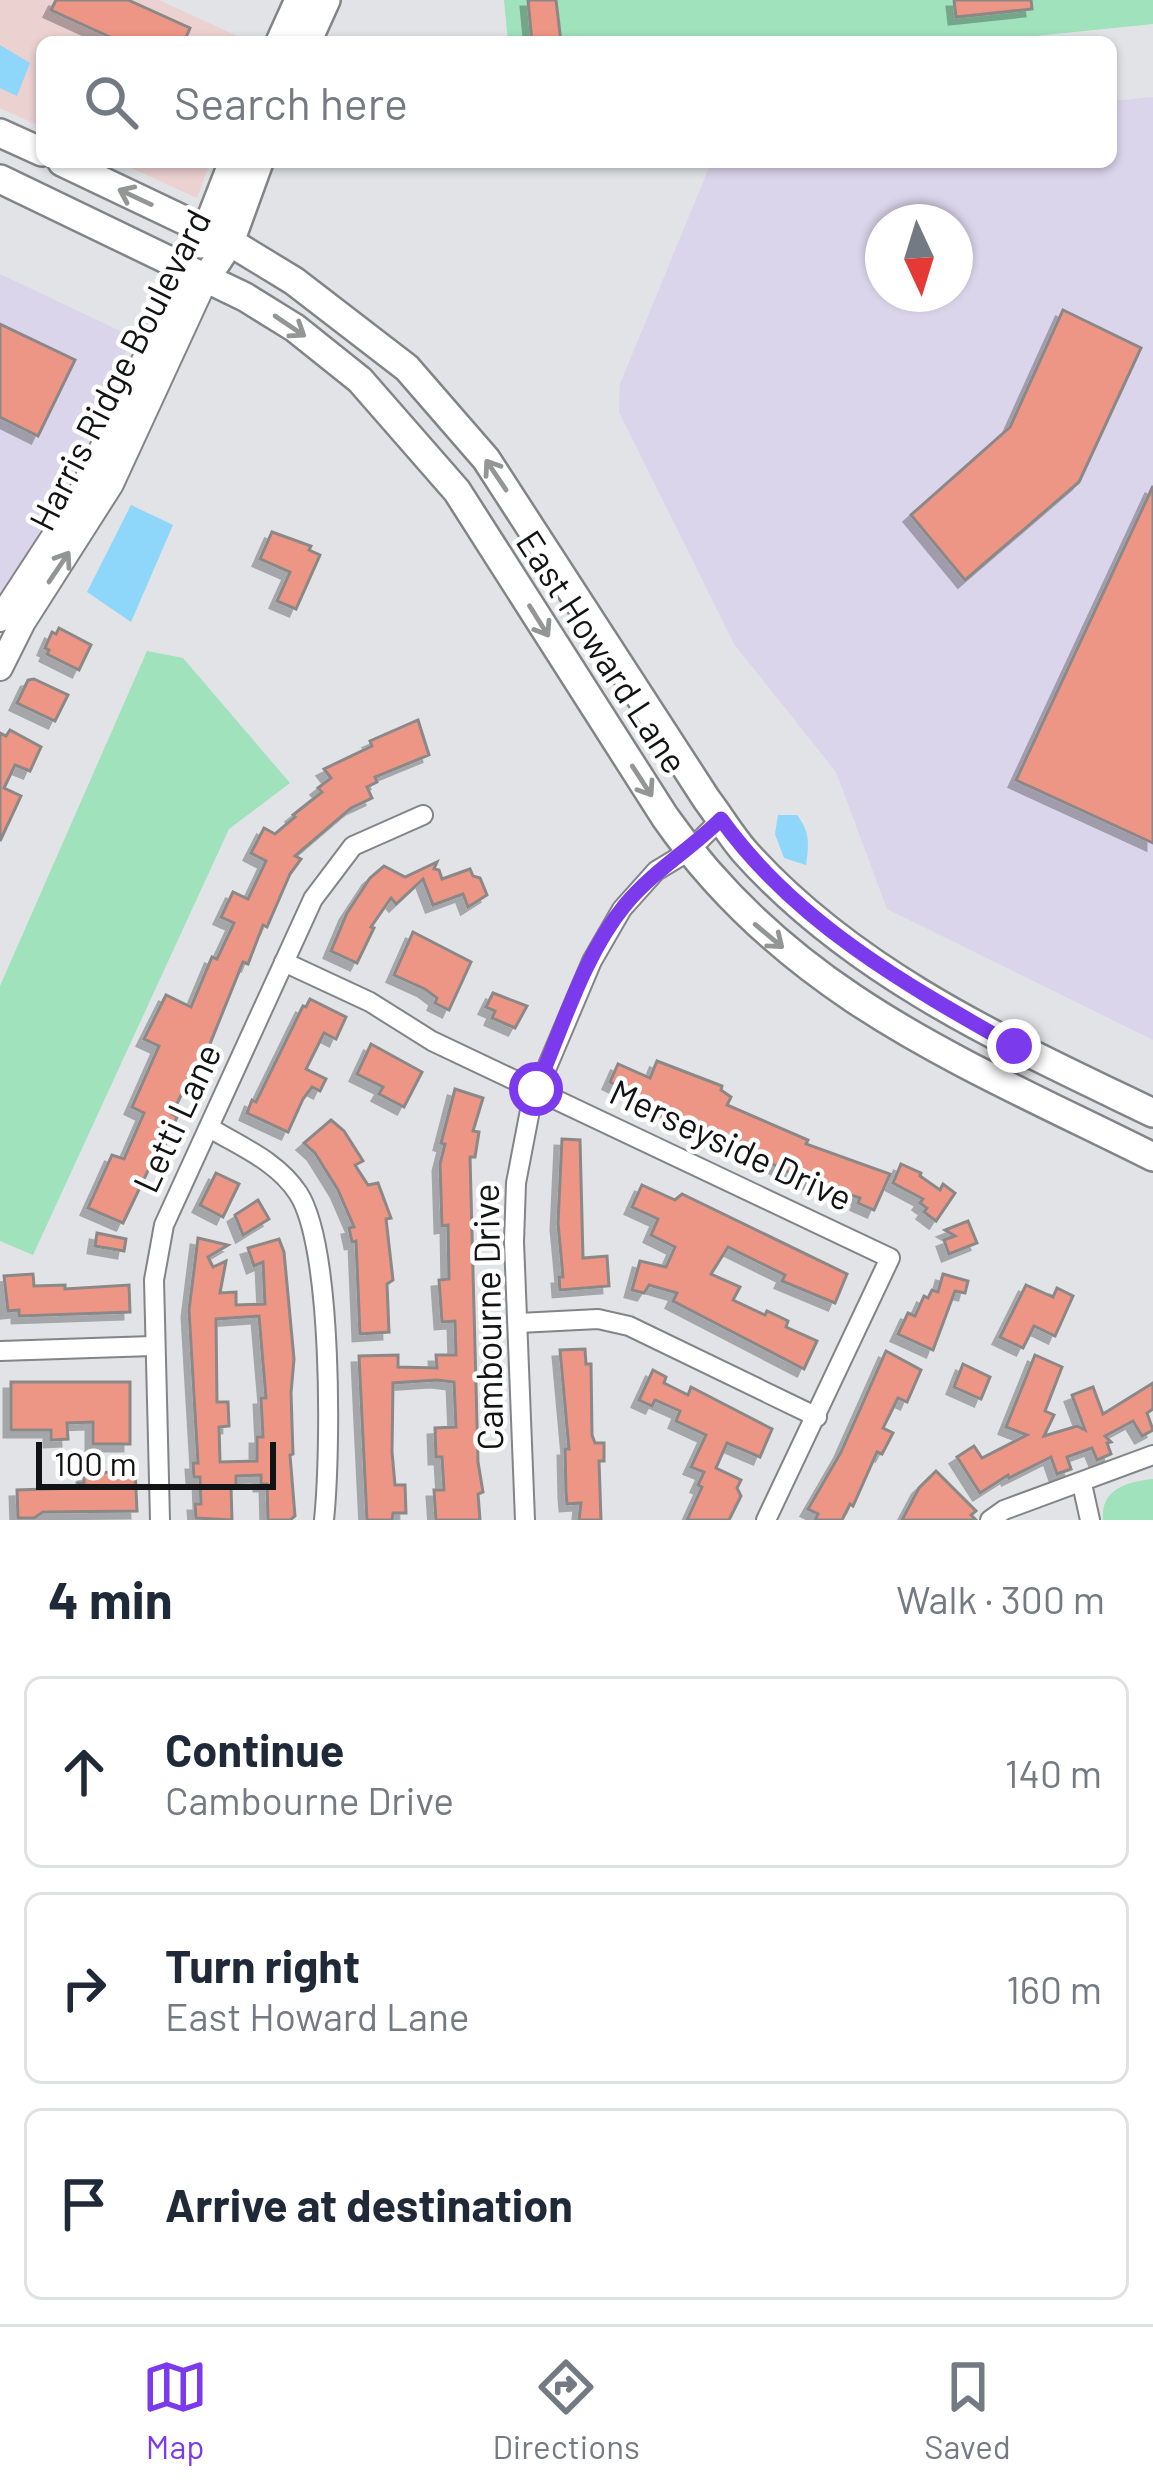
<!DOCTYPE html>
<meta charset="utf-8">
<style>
body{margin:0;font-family:Barlow,sans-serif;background:#f2f2f3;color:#1f2937}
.compass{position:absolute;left:865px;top:204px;width:108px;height:108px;border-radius:50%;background:#fff;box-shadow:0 3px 9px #0004;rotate:176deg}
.scale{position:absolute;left:36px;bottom:30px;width:240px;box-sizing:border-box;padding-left:12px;border:6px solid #121314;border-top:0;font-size:33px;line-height:42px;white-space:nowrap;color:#121314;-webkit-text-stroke:9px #fff;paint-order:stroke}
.stop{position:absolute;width:36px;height:36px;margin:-27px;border:9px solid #7c3aed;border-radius:50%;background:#fff}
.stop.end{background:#7c3aed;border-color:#fff;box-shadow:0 3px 12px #0008}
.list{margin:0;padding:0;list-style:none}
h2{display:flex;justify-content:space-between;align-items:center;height:156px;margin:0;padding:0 48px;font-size:51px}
h2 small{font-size:39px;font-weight:400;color:#747a83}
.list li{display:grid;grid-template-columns:78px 1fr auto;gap:36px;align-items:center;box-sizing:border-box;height:192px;margin:0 24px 24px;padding:0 24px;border:3px solid #e0e1e3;border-radius:18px}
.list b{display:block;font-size:45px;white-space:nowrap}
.list p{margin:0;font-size:39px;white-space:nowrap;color:#747a83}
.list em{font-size:39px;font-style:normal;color:#747a83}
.icon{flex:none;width:66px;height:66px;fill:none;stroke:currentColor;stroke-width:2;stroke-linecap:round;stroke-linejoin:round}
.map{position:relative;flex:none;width:1153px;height:1520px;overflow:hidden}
.search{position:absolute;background:#fff;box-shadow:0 3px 9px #0004;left:36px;right:36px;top:36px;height:132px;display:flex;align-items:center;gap:30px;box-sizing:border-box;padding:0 42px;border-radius:18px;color:#747a83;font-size:45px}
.sheet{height:804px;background:#fff}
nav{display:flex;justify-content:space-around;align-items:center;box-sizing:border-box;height:168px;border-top:3px solid #e0e1e3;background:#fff;font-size:33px;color:#747a83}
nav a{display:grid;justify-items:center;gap:6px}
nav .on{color:#7c3aed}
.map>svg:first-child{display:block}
</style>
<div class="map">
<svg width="1153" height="1520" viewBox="0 0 1153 1520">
<defs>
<filter id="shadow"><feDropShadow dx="-7" dy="7" stdDeviation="0" flood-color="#0004"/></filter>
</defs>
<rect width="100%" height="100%" fill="#e1e3e6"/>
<g fill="#ecd1d1">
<path d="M 0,0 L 159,0 L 250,42 L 42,42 L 42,127 L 0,108 Z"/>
<path d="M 118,162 L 210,162 L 197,198 Z"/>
</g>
<g fill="#dbd5eb" fill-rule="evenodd">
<path d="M 1153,97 L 1153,1040 L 887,909 L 836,772 L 734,644 L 619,412 L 620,384 L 708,170 L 718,162 L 1111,162 L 1111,101 ZM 883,222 L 955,222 L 955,294 L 883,294 Z"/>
<path d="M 0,274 L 133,337 L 0,613 Z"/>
</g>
<g fill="#9fe2bc">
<path d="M 504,0 L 1153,0 L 1153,24 L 977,42 L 508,42 Z"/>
<path d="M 147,651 L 183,658 L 290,783 L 229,829 L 33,1255 L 0,1241 L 0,986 Z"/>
<path d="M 1153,1479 L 1153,1520 L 1103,1520 C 1100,1489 1127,1482 1153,1479 Z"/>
</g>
<g fill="#8ed6fa">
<path d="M 0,45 L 30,63 L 17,96 L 0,88 Z"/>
<path d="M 131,505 L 173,525 L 131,622 L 87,592 Z"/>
<path d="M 778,815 L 797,815 C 810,832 809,844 806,865 L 784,858 L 775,834 Z"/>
</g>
<g fill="#ee9686" stroke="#8c8887" stroke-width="3" fill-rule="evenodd" filter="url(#shadow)">
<path d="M 56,0 L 128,0 L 190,28 L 184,42 L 121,42 L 51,10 Z"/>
<path d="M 528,0 L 556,0 L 561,42 L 532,42 Z"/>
<path d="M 954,0 L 1031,0 L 1032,9 L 956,17 Z"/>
<path d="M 1063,310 L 1141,348 L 1079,482 L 965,580 L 911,515 L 1010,427 Z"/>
<path d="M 0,324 L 75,360 L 38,436 L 0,417 Z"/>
<path d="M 1153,486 L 1153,843 L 1016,780 Z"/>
<path d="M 272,532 L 311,546 L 309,550 L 320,555 L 296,609 L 277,601 L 290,572 L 260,559 Z"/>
<path d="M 59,628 L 91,645 L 79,670 L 47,654 L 49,650 L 45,648 L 52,632 L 56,634 Z"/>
<path d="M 34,679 L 68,695 L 55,721 L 17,703 L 28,680 Z"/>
<path d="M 418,720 L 429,755 L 375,777 L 377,782 L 367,787 L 372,798 L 351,808 L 295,856 L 301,859 L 290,874 L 267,927 L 263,925 L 248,964 L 243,962 L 199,1071 L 191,1085 L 187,1083 L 172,1114 L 177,1117 L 166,1143 L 158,1160 L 154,1158 L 123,1223 L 88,1208 L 112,1155 L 124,1159 L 144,1113 L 132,1107 L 159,1046 L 144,1039 L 166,995 L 191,1007 L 212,957 L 217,959 L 234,923 L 221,917 L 233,892 L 248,899 L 266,861 L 251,853 L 264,828 L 275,834 L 295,817 L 293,815 L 322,792 L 318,788 L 331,778 L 324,769 L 372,746 L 370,741 Z"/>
<path d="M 10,730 L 41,747 L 30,771 L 15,765 L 4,788 L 21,796 L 0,841 L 0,733 L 6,736 Z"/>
<path d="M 437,862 L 434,869 L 439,870 L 442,879 L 470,869 L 473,876 L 480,878 L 487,895 L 468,907 L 463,894 L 433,905 L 423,879 L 396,904 L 391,898 L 371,927 L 374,928 L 357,963 L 331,951 L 347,913 L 370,878 L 384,866 L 405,877 Z"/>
<path d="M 413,932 L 471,962 L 449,1010 L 435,1003 L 437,998 L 425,989 L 394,975 Z"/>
<path d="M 493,993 L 527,1006 L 515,1028 L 492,1018 L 495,1011 L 486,1007 Z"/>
<path d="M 310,999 L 346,1017 L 336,1039 L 324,1033 L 306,1069 L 326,1079 L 320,1091 L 312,1087 L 303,1099 L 288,1132 L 247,1113 L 252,1100 L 256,1102 L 303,1006 L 306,1007 Z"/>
<path d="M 371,1044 L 422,1072 L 404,1107 L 379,1094 L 383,1087 L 357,1074 Z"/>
<path d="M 657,1061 L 722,1086 L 721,1090 L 731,1097 L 727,1105 L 808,1140 L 806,1144 L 890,1174 L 874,1210 L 858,1203 L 860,1198 L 800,1178 L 610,1082 L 618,1064 L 650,1078 Z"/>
<path d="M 455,1089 L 483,1098 L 473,1131 L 479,1132 L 475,1157 L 470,1157 L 478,1462 L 483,1492 L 478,1494 L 480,1520 L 436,1520 L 434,1490 L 444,1490 L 442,1457 L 436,1457 L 435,1428 L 456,1427 L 454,1382 L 437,1380 L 393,1383 L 392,1452 L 395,1485 L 405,1485 L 406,1513 L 393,1513 L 392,1520 L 367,1520 L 359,1356 L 398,1355 L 398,1367 L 437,1368 L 436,1355 L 456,1355 L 455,1321 L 442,1322 L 439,1280 L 449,1279 L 448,1225 L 442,1226 L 440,1164 L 445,1144 L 441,1143 Z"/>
<path d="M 331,1120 L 344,1131 L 363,1161 L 355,1165 L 368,1185 L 378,1183 L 391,1218 L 386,1219 L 393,1280 L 387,1284 L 389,1332 L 360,1334 L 356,1241 L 352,1242 L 349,1228 L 354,1227 L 338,1190 L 315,1153 L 304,1143 Z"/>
<path d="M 562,1139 L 580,1140 L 583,1258 L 607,1256 L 609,1286 L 560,1290 L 559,1277 L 563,1277 L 558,1223 Z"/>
<path d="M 901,1164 L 921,1173 L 920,1176 L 940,1190 L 943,1184 L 955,1193 L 936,1221 L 924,1212 L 927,1208 L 920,1203 L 923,1199 L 893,1183 Z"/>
<path d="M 216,1173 L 239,1184 L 223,1217 L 200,1205 Z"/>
<path d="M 642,1185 L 675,1200 L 682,1194 L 847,1274 L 835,1303 L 782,1281 L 785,1275 L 728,1247 L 711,1274 L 740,1287 L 733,1300 L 765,1315 L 767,1311 L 780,1317 L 788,1321 L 786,1327 L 817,1341 L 804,1369 L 673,1301 L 677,1293 L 649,1285 L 644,1293 L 632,1290 L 640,1261 L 666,1267 L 675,1247 L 651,1235 L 658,1219 L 632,1207 Z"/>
<path d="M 258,1200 L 269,1219 L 243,1235 L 235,1215 Z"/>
<path d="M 968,1221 L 977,1243 L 949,1254 L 944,1240 L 955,1236 L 945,1230 Z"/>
<path d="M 97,1233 L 126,1239 L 124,1251 L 95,1246 Z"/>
<path d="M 198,1238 L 228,1245 L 208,1257 L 213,1267 L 226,1261 L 220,1293 L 236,1292 L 236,1305 L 265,1304 L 263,1262 L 254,1266 L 248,1248 L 279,1239 L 284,1252 L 294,1359 L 291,1393 L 293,1454 L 290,1455 L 295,1516 L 290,1520 L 268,1520 L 267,1484 L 261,1484 L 261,1475 L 236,1476 L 236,1486 L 231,1487 L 232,1520 L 196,1518 L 195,1504 L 201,1504 L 200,1477 L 194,1477 L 193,1463 L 198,1463 L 189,1310 ZM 259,1316 L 266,1398 L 261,1398 L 263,1437 L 257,1437 L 257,1461 L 220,1462 L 219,1427 L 229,1426 L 228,1402 L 217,1402 L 216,1319 Z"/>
<path d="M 33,1274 L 34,1286 L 65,1285 L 65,1289 L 129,1285 L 130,1312 L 19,1316 L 19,1310 L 8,1311 L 4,1276 Z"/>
<path d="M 943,1274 L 968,1281 L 965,1293 L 955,1291 L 933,1350 L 898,1334 L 908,1313 L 915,1316 L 924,1296 L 928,1298 L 932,1290 L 938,1292 Z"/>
<path d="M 1026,1285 L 1053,1297 L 1057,1288 L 1073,1296 L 1055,1336 L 1034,1326 L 1023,1348 L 1000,1337 Z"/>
<path d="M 585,1349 L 586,1364 L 591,1364 L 592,1435 L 595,1443 L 604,1443 L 604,1461 L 599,1461 L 601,1520 L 579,1520 L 581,1503 L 567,1504 L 566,1492 L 565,1449 L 569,1449 L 560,1350 Z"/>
<path d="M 886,1351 L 921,1370 L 907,1402 L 898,1398 L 883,1428 L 893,1433 L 882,1454 L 877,1452 L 853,1506 L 850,1504 L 842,1520 L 815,1520 L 818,1514 L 808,1509 L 841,1452 Z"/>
<path d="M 1035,1355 L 1062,1367 L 1045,1411 L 1054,1415 L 1044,1436 L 1077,1426 L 1085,1430 L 1072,1395 L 1093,1387 L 1103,1414 L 1153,1383 L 1153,1409 L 1147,1413 L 1153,1430 L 1142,1436 L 1133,1421 L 1105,1436 L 1111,1442 L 1107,1443 L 1111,1454 L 1097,1460 L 1092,1448 L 1067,1457 L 1071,1469 L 1057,1474 L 1051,1457 L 1009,1478 L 1008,1475 L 980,1493 L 957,1457 L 974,1446 L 982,1458 L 1027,1435 L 1006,1427 Z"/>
<path d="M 963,1364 L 990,1377 L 981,1399 L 954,1387 Z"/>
<path d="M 653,1370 L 666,1377 L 664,1383 L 688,1395 L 691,1387 L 772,1429 L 760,1457 L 727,1443 L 716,1468 L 741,1480 L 737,1488 L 741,1496 L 729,1520 L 687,1520 L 702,1487 L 698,1485 L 704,1472 L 691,1467 L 706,1435 L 676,1421 L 680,1411 L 655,1400 L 652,1406 L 639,1400 Z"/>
<path d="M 11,1382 L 130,1382 L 130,1444 L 93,1444 L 93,1422 L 67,1423 L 68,1439 L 51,1440 L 51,1430 L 11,1430 Z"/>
<path d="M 135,1469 L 137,1511 L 43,1512 L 34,1518 L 18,1518 L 17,1490 L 78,1488 L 78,1483 L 84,1483 L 84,1475 Z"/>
<path d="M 936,1471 L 976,1511 L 971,1515 L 976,1520 L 902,1520 L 919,1488 Z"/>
</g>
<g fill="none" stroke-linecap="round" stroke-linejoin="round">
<defs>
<g id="minor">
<path d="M 284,962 L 370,1002 L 432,1041 L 890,1258 L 766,1520"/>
<path d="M 210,1128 C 241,1147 277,1161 298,1193 C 333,1246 331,1452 324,1520"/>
<path d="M 519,1323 L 598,1319 L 629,1326 L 817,1417"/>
<path d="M 0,1351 L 153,1346"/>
<path d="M 1082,1484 L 1090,1520"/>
<path d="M 160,1520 L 154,1280 L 164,1225 L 313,899 L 353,846 L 423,815"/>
<path d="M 525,1520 L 514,1242 L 516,1183 L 531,1105 L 592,961 L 622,909 L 656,871 L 689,851 L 721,819"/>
<path d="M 990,1520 L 1004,1510 L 1153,1455"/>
</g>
<g id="tertiary">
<path d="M 0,619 L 77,501 L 188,269"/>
<path d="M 0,668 L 23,622 L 111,484 L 206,278"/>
</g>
<g id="secondary">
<path d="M 280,42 L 299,0"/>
<path d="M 307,42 L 326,0"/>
<path d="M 0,133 L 42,152"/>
<path d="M 62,162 L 230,242 L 294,281 L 407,368 L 486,459 L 707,800 C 720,817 731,836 745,852 C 855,975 1008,1043 1153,1113"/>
<path d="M 0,179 L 245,297 L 295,328 L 360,380 L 457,491 L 665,817 C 790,996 965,1063 1153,1157"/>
<path d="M 201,244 L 233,162"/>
<path d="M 206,278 L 230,242 L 259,162"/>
</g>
</defs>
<use href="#minor" stroke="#828487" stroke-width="22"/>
<use href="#tertiary" stroke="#828487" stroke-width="28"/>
<use href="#secondary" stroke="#828487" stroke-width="32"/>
<use href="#minor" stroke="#fff" stroke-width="18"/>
<use href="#tertiary" stroke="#fff" stroke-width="24"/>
<use href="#secondary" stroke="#fff" stroke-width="27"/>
</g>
<defs><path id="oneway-shaft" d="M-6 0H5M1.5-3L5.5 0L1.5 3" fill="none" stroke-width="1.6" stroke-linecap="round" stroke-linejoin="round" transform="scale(3)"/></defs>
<g stroke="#949595">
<use href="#oneway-shaft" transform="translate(135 197) rotate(-155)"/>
<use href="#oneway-shaft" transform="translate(290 326) rotate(34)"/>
<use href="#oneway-shaft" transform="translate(496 475) rotate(-124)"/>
<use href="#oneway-shaft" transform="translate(59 567) rotate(-56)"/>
<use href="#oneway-shaft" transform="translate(539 621) rotate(58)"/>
<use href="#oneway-shaft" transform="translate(642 781) rotate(57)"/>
<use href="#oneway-shaft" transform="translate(769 936) rotate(40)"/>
</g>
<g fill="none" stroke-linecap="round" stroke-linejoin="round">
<path stroke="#7c3aed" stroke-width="15" d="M 536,1089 C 562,1029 583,956 625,905 C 653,871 690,850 721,819 C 795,922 906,985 1014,1046"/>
</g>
<g text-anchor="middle" stroke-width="9" stroke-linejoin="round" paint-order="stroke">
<g font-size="36" fill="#121314" stroke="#fff">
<text transform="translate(120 370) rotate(-63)" y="13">Harris Ridge Boulevard</text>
<text transform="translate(602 652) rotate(57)" y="13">East Howard Lane</text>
<text transform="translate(177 1118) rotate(-65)" y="13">Letti Lane</text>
<text transform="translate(731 1145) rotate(25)" y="13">Merseyside Drive</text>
<text transform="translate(488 1317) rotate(-91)" y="13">Cambourne Drive</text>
</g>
</g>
</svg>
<svg class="compass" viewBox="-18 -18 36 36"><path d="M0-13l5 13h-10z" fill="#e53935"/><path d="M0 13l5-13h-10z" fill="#747a83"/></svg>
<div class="scale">100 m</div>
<div class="stop" style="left:536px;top:1089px"></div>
<div class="stop end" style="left:1014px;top:1046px"></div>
<div class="search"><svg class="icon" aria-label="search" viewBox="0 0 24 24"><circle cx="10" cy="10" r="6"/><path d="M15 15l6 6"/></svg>Search here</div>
</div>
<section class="sheet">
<h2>4 min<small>Walk · 300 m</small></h2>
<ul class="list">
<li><svg class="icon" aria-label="ahead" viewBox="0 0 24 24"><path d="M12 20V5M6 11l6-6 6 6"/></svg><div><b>Continue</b><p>Cambourne Drive</p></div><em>140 m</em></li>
<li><svg class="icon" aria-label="right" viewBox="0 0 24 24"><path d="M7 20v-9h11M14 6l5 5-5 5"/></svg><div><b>Turn right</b><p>East Howard Lane</p></div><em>160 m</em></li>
<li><svg class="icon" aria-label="arrive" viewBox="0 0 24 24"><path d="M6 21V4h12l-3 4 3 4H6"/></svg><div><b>Arrive at destination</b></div></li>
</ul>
</section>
<nav>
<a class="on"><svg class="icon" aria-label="map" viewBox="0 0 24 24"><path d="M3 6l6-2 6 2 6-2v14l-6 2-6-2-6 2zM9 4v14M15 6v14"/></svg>Map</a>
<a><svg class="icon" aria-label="directions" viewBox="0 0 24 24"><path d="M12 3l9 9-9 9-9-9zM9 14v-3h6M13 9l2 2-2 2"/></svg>Directions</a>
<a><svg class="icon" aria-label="saved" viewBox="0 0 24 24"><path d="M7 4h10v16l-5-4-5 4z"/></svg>Saved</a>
</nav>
